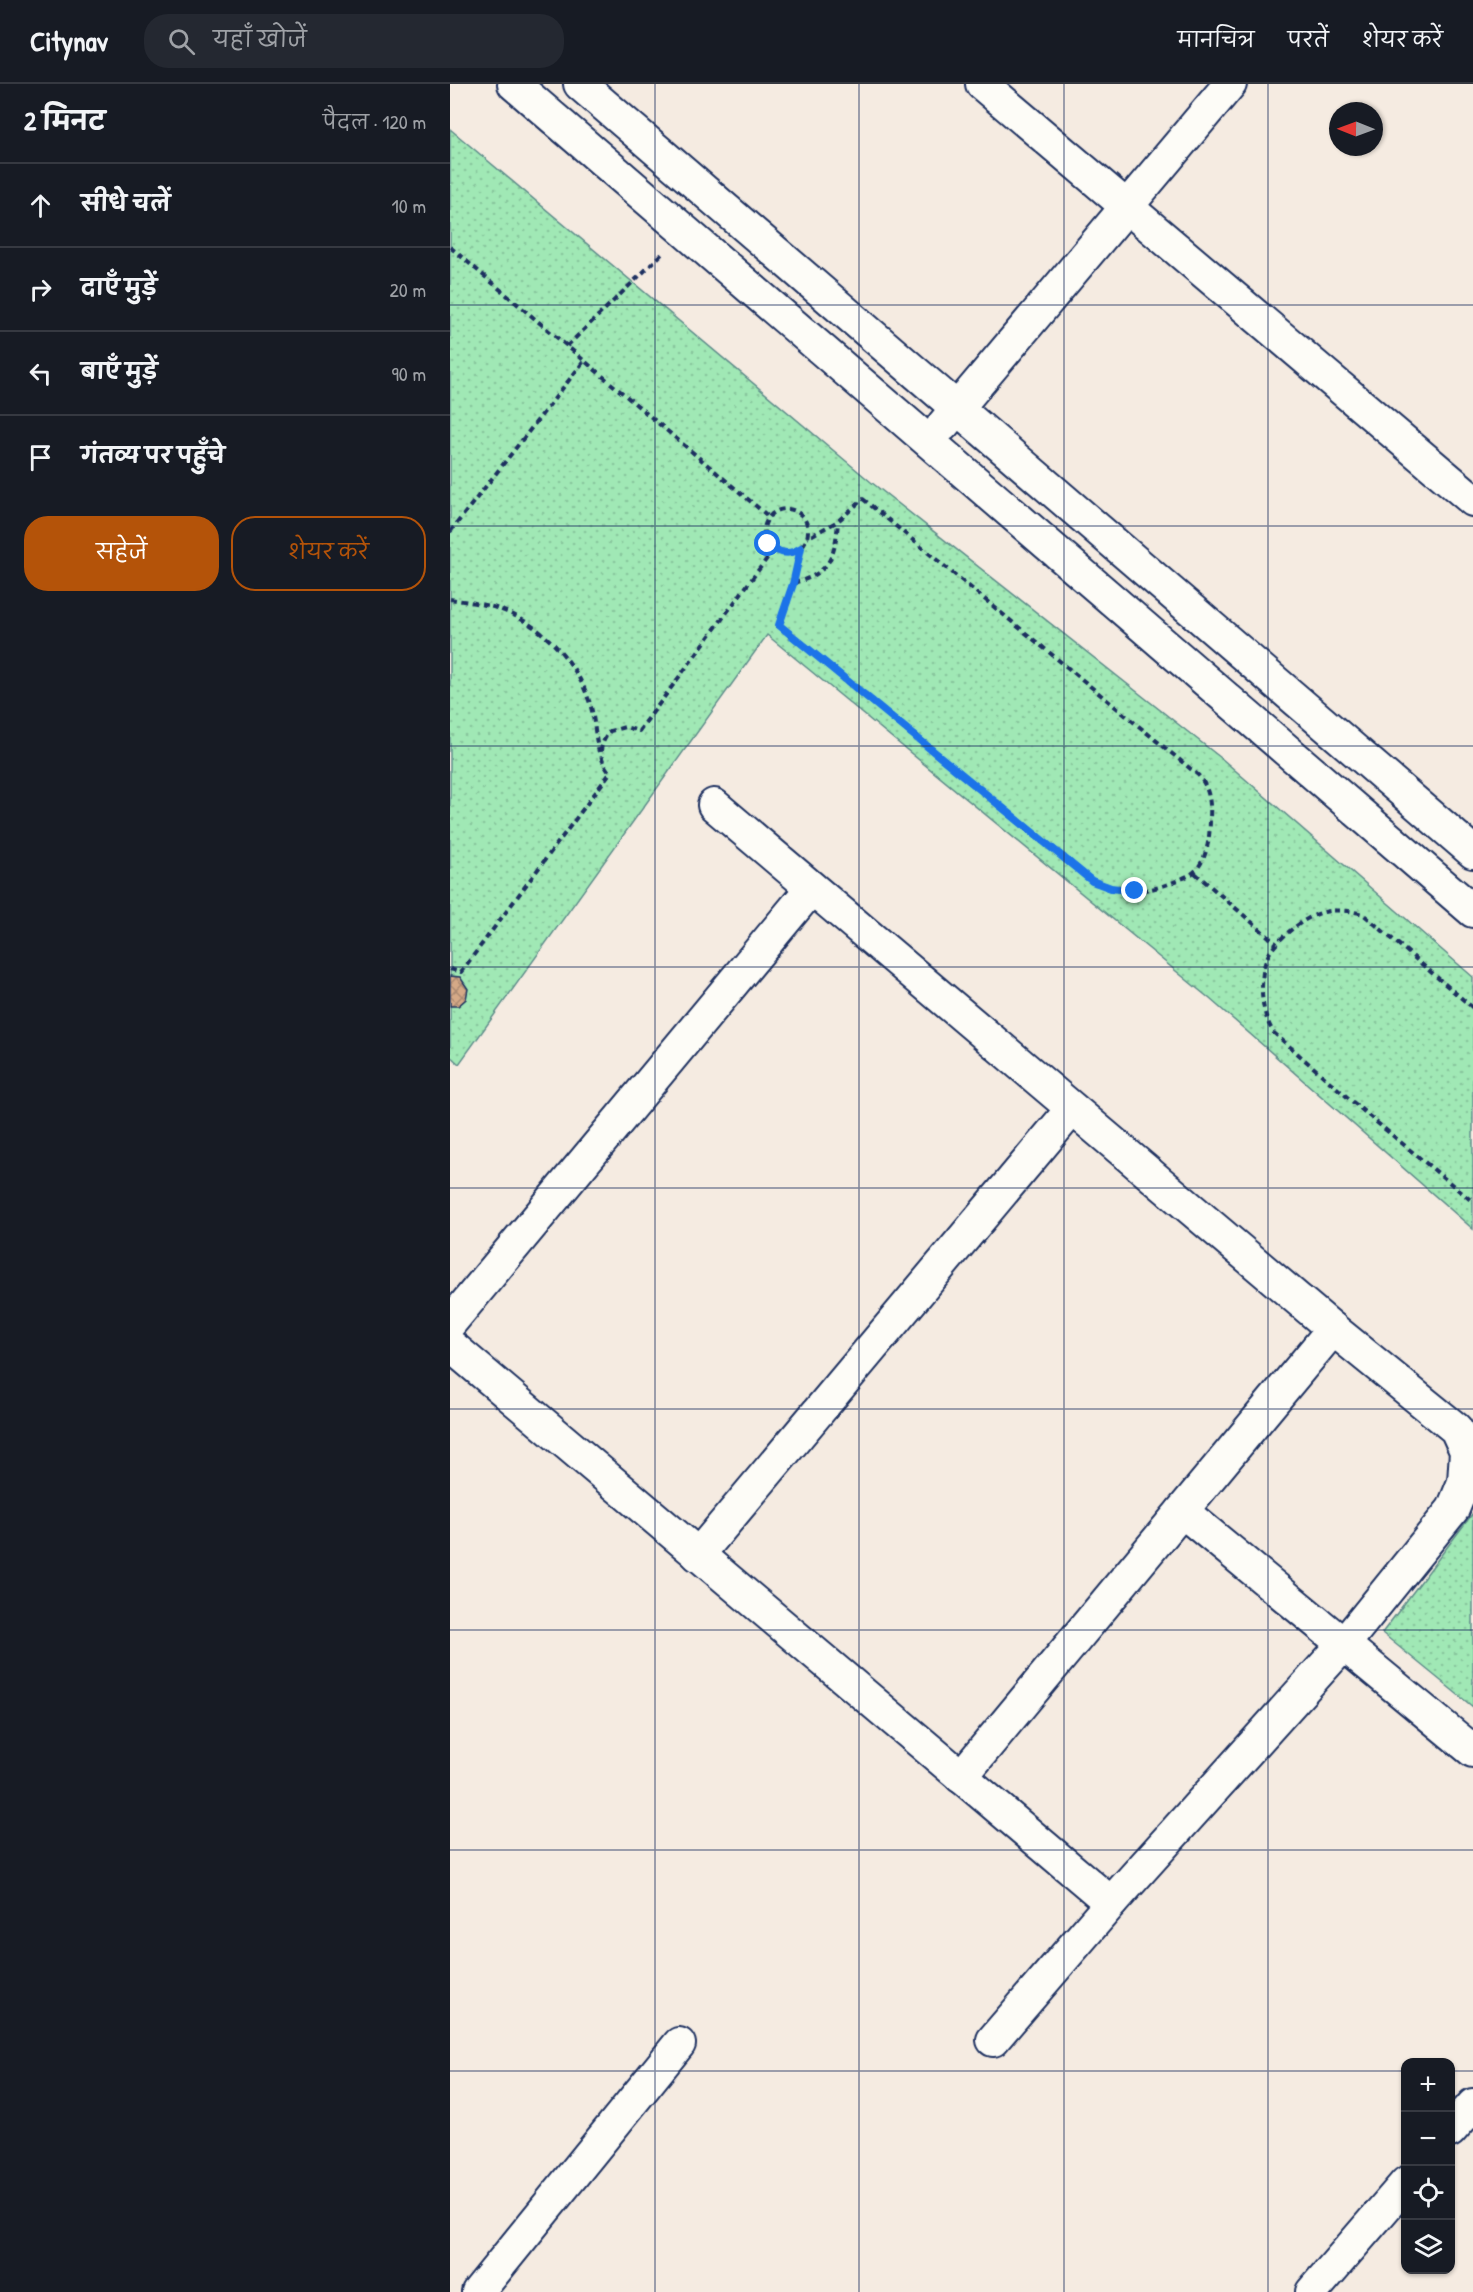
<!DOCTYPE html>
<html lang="hi">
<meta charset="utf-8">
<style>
body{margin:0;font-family:"Patrick Hand","Playpen Sans Deva",sans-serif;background:#242831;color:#f1f3f6}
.controls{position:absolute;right:18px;bottom:18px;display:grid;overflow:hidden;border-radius:12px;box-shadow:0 2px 4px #0004}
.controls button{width:54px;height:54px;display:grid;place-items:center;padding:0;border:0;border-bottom:2px solid #363941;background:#171b24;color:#f1f3f6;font:30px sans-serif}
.compass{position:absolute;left:879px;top:18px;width:54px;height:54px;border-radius:50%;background:#171b24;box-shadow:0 2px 4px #0004;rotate:271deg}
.stop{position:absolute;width:18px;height:18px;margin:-14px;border:4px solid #1a73e8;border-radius:50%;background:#fff}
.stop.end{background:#1a73e8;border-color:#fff;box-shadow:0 2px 6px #0008}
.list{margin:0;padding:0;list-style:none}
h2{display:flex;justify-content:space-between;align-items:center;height:78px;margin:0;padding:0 24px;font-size:26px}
h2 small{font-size:20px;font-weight:400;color:#9ea1a6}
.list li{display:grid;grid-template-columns:39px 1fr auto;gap:18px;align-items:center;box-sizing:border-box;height:84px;padding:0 24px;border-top:2px solid #363941}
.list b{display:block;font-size:22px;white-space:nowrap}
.list em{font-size:20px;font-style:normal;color:#9ea1a6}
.actions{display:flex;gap:12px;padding:18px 24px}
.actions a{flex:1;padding:14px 0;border:2px solid #b45309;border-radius:24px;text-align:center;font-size:21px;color:#b45309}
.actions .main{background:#b45309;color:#fff}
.icon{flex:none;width:33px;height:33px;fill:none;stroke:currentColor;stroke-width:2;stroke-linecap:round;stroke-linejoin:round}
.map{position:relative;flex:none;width:1023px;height:2208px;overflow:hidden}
header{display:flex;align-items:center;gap:36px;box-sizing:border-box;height:84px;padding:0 30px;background:#171b24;border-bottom:2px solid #363941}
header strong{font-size:28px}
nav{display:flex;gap:33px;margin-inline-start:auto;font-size:21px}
.search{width:420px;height:54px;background:#242831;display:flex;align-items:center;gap:15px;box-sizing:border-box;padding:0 21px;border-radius:24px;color:#9ea1a6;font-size:22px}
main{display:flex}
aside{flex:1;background:#171b24}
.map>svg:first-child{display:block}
</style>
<header>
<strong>Citynav</strong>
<div class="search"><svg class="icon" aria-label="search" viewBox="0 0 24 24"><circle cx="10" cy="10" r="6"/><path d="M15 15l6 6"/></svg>यहाँ खोजें</div>
<nav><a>मानचित्र</a><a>परतें</a><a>शेयर करें</a></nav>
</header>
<main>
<aside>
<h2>2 मिनट<small>पैदल · 120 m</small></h2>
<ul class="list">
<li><svg class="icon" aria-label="ahead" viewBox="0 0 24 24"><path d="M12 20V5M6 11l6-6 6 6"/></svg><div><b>सीधे चलें</b></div><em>10 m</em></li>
<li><svg class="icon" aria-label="right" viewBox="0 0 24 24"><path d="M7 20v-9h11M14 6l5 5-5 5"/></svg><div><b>दाएँ मुड़ें</b></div><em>20 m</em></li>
<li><svg class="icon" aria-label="left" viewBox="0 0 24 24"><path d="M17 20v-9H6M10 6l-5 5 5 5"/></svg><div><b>बाएँ मुड़ें</b></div><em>90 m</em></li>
<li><svg class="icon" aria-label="arrive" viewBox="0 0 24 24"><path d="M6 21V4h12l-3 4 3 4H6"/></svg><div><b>गंतव्य पर पहुँचे</b></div></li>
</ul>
<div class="actions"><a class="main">सहेजें</a><a>शेयर करें</a></div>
</aside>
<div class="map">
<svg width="1023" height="2208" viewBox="0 0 1023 2208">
<defs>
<pattern id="park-dots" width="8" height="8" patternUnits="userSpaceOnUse" patternTransform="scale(1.5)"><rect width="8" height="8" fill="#a0e8b5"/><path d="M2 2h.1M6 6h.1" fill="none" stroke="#89c79e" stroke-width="1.8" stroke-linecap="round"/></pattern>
<pattern id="building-cross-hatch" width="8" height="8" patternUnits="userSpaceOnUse" patternTransform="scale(1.5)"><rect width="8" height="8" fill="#d5a987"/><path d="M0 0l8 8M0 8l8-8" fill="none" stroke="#ac8a72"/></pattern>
</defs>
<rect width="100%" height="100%" fill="#f5ebe1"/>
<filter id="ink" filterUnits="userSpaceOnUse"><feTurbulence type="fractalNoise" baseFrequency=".0167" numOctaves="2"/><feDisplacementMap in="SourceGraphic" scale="12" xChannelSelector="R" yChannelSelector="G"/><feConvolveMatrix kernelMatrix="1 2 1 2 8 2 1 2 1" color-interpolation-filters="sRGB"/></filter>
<g filter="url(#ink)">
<g fill="url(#park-dots)" stroke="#5e8c8a" stroke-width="1.5">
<path d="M 0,45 L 421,398 L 771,674 L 1023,893 L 1023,1145 L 760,915 L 317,551 L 9,980 L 0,972 Z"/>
<path d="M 1023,1429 L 1023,1623 L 932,1549 Z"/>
</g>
<path fill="url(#building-cross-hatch)" stroke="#1b2f5e" stroke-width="1.5" d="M 0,892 L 10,893 L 18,905 L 16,915 L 8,922 L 0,922 Z"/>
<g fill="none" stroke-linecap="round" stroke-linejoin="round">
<defs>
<g id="street">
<path d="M 64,0 L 1023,827"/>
<path d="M 130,0 L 1023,768"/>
<path d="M 532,0 L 1023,416"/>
<path d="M 493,341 L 780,0"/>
<path d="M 264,721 L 883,1245 L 1006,1345 L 1016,1367 L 1014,1398 L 1003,1425 L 894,1560 L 661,1819 L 543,1956"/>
<path d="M 0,1239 L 361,805"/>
<path d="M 0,1261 L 661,1819"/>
<path d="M 732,1427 L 1023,1667"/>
<path d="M 248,1471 L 622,1025"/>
<path d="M 511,1693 L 883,1245"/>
<path d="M 1000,2047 L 1023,2021"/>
<path d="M 28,2208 L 229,1960"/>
<path d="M 862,2208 L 956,2099"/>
</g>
</defs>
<use href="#street" stroke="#1b2f5e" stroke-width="36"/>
<g stroke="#1b2f5e" stroke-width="4" stroke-dasharray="6 4.5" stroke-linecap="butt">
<path d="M 0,163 L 319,433"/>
<path d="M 117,262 L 213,169"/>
<circle cx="336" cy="447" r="22"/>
<path d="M 0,448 L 134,277"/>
<path d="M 351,464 L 343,499 L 329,541 L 642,797 C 673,809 696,810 726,797 C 733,794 742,791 746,786 C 758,773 760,750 760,734 C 761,718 759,703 748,691 L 413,415 L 388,437 L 357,454"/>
<path d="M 343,499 C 380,490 385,473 388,438"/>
<path d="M 0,515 C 18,518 37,520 54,527 C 91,541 125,576 138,614 C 145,631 144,650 149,668"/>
<path d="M 745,789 L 827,860"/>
<path d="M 0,885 L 11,888 L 160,689 C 148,674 148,662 160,647 L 175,643 L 189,647 L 324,465"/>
<path d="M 1023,924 L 913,830 C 879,821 860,829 834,852 C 828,858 820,866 817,874 C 812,885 812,898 812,910 C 813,924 816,937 824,949 L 919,1032 L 1023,1118"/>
</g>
<use href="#street" stroke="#fdfcf7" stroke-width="32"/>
</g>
</g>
<g fill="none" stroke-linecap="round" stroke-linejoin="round" filter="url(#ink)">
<path stroke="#1a73e8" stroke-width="8" d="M 318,460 C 329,470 339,472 351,464 L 343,500 L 329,541 L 642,797 L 661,804 L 685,807"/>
</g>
<path fill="none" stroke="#1b2f5e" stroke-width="1.5" stroke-opacity="0.55" d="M 205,0 L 205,2208M 409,0 L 409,2208M 614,0 L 614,2208M 818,0 L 818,2208M 0,221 L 1023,221M 0,442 L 1023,442M 0,662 L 1023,662M 0,883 L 1023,883M 0,1104 L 1023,1104M 0,1325 L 1023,1325M 0,1546 L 1023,1546M 0,1766 L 1023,1766M 0,1987 L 956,1987M 1000,1987 L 1023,1987"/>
</svg>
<div class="controls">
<button>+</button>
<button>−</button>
<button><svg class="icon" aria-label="locate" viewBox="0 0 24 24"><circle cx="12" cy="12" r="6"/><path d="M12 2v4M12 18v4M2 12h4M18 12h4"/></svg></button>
<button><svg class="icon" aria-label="layers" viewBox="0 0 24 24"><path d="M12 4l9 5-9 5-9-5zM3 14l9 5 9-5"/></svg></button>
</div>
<svg class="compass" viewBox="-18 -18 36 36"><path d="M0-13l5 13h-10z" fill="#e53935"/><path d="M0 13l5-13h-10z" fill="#9ea1a6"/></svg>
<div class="stop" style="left:318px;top:460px"></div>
<div class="stop end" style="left:685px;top:807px"></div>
</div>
</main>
